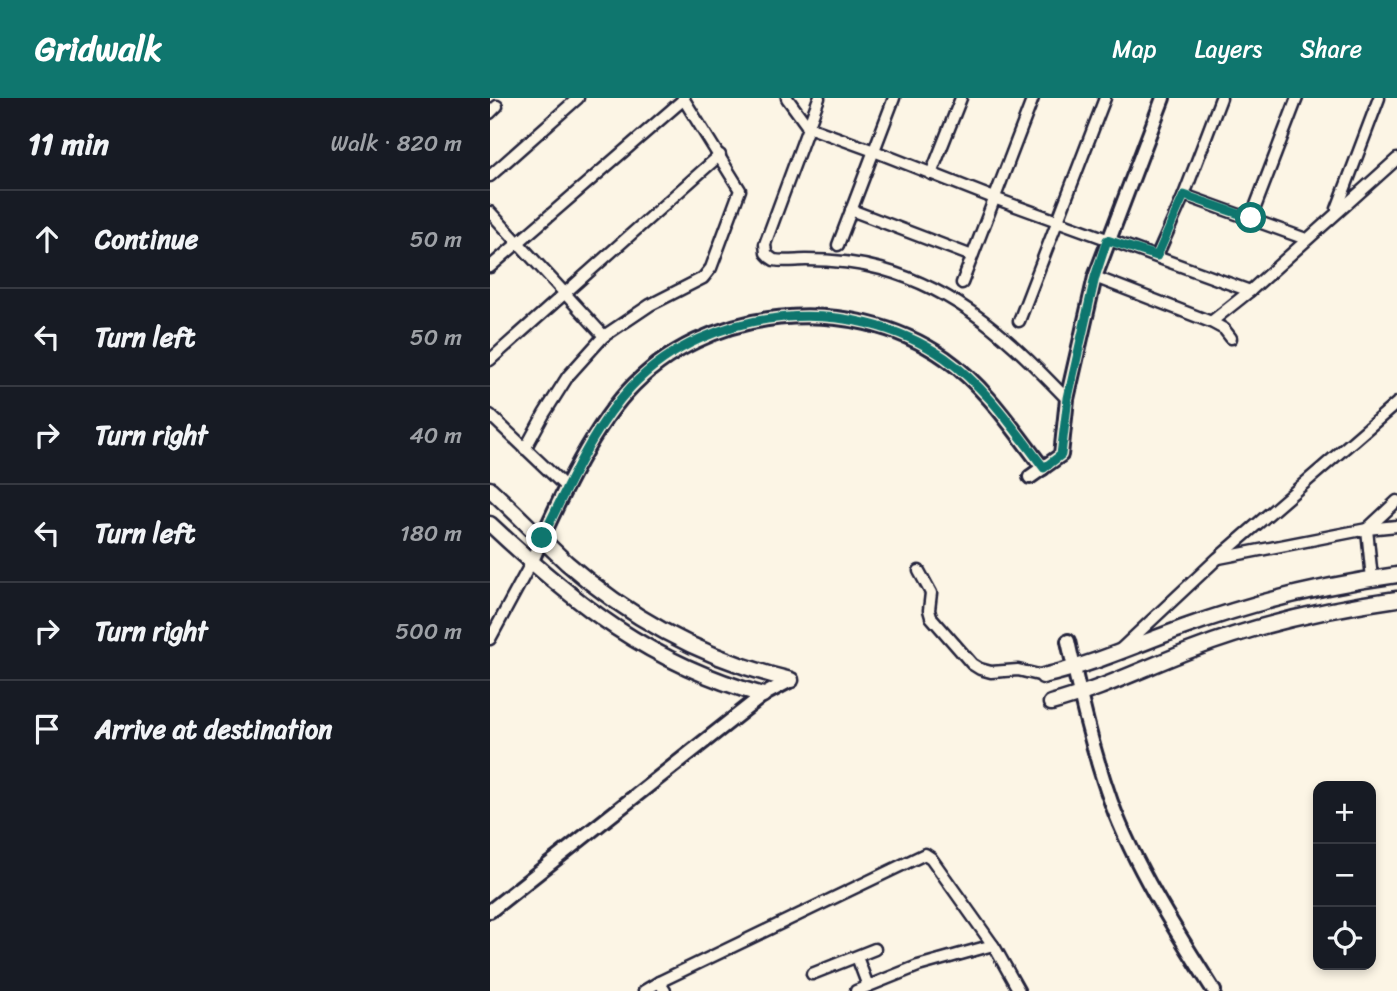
<!DOCTYPE html>
<meta charset="utf-8">
<style>
body{margin:0;font-family:Sriracha,sans-serif;background:#20242c;color:#f1f3f6}
.controls{position:absolute;right:21px;bottom:21px;display:grid;overflow:hidden;border-radius:14px;box-shadow:0 4px 10px #0003}
.controls button{width:63px;height:63px;display:grid;place-items:center;padding:0;border:0;border-bottom:2px solid #363941;background:#171b24;color:#f1f3f6;font:35px sans-serif}
.stop{position:absolute;width:21px;height:21px;margin:-16px;border:5px solid #0f766e;border-radius:50%;background:#fff}
.stop.end{background:#0f766e;border-color:#fff;box-shadow:0 2px 7px #0008}
.list{margin:0;padding:0;list-style:none}
h2{display:flex;justify-content:space-between;align-items:center;height:91px;margin:0;padding:0 28px;font-size:30px}
h2 small{font-size:23px;font-weight:400;color:#9ea1a6}
.list li{display:grid;grid-template-columns:46px 1fr auto;gap:21px;align-items:center;box-sizing:border-box;height:98px;padding:0 28px;border-top:2px solid #363941}
.list b{display:block;font-size:26px;white-space:nowrap}
.list em{font-size:23px;font-style:normal;color:#9ea1a6}
.icon{flex:none;width:38px;height:38px;fill:none;stroke:currentColor;stroke-width:2;stroke-linecap:round;stroke-linejoin:round}
.map{position:relative;flex:none;width:907px;height:893px;overflow:hidden}
header{display:flex;align-items:center;gap:42px;box-sizing:border-box;height:98px;padding:0 35px;background:#0f766e;color:#fff}
header strong{font-size:33px}
nav{display:flex;gap:38px;margin-inline-start:auto;font-size:24px}
main{display:flex}
aside{flex:1;background:#171b24}
.map>svg:first-child{display:block}
</style>
<header>
<strong>Gridwalk</strong>
<nav><a>Map</a><a>Layers</a><a>Share</a></nav>
</header>
<main>
<aside>
<h2>11 min<small>Walk · 820 m</small></h2>
<ul class="list">
<li><svg class="icon" aria-label="ahead" viewBox="0 0 24 24"><path d="M12 20V5M6 11l6-6 6 6"/></svg><div><b>Continue</b></div><em>50 m</em></li>
<li><svg class="icon" aria-label="left" viewBox="0 0 24 24"><path d="M17 20v-9H6M10 6l-5 5 5 5"/></svg><div><b>Turn left</b></div><em>50 m</em></li>
<li><svg class="icon" aria-label="right" viewBox="0 0 24 24"><path d="M7 20v-9h11M14 6l5 5-5 5"/></svg><div><b>Turn right</b></div><em>40 m</em></li>
<li><svg class="icon" aria-label="left" viewBox="0 0 24 24"><path d="M17 20v-9H6M10 6l-5 5 5 5"/></svg><div><b>Turn left</b></div><em>180 m</em></li>
<li><svg class="icon" aria-label="right" viewBox="0 0 24 24"><path d="M7 20v-9h11M14 6l5 5-5 5"/></svg><div><b>Turn right</b></div><em>500 m</em></li>
<li><svg class="icon" aria-label="arrive" viewBox="0 0 24 24"><path d="M6 21V4h12l-3 4 3 4H6"/></svg><div><b>Arrive at destination</b></div></li>
</ul>
</aside>
<div class="map">
<svg width="907" height="893" viewBox="0 0 907 893">
<rect width="100%" height="100%" fill="#fcf5e5"/>
<filter id="ink" filterUnits="userSpaceOnUse"><feTurbulence type="fractalNoise" baseFrequency=".0143" numOctaves="2"/><feDisplacementMap in="SourceGraphic" scale="14" xChannelSelector="R" yChannelSelector="G"/><feConvolveMatrix kernelMatrix="1 2 1 2 8 2 1 2 1" color-interpolation-filters="sRGB"/></filter>
<g filter="url(#ink)">
<g fill="none" stroke-linecap="round" stroke-linejoin="round">
<defs>
<g id="minor">
<path d="M 297,0 L 318,29 L 384,53 L 504,100 L 760,193 L 721,224"/>
<path d="M 329,0 L 275,146 L 276,155 C 279,159 280,160 284,162 C 294,164 307,162 316,162 C 342,162 366,164 391,171 C 471,193 521,243 577,301"/>
<path d="M 0,15 L 7,8"/>
<path d="M 441,76 L 471,0"/>
<path d="M 0,78 L 88,0"/>
<path d="M 694,97 L 731,0"/>
<path d="M 847,111 L 889,0"/>
<path d="M 361,112 L 482,158"/>
<path d="M 0,114 L 114,238"/>
<path d="M 761,120 L 807,0"/>
<path d="M 348,147 L 404,0"/>
<path d="M 667,158 L 694,97 L 816,141"/>
<path d="M 0,169 L 194,1"/>
<path d="M 605,179 L 721,224 L 734,231 L 741,240"/>
<path d="M 472,185 L 543,0"/>
<path d="M 760,193 L 907,61"/>
<path d="M 529,223 L 615,0"/>
<path d="M 0,262 L 230,57"/>
<path d="M 0,317 L 77,390"/>
<path d="M 35,351 L 54,316 L 78,278 L 114,238 L 160,207 L 213,180 L 221,170 L 250,92 L 193,0"/>
<path d="M 729,460 L 877,431 L 907,428"/>
<path d="M 429,473 L 441,495 L 439,512 L 441,519 L 482,566 L 490,571 L 501,574 L 528,572 L 553,578"/>
<path d="M 882,481 L 877,431 L 907,403"/>
<path d="M 0,541 L 41,465"/>
<path d="M 631,551 L 728,460 L 907,305"/>
<path d="M 367,859 L 378,888"/>
<path d="M 322,876 L 385,851"/>
<path d="M 169,884 L 175,893"/>
<path d="M 154,893 L 169,884 L 435,756 L 441,760 L 505,850 L 529,893"/>
<path d="M 366,893 L 428,868 L 503,847"/>
</g>
<g id="tertiary">
<path d="M 540,379 L 571,357 L 577,301 L 605,179 L 673,0"/>
<path d="M 41,465 C 64,412 98,337 137,294 C 215,208 359,193 455,260 C 496,289 523,331 553,370"/>
<path d="M 578,543 C 590,597 602,651 621,704 C 646,771 686,833 724,893"/>
<path d="M 0,813 L 273,597 L 301,582"/>
</g>
<g id="secondary">
<path d="M 0,391 C 26,415 51,441 77,465 C 142,522 218,562 301,582"/>
<path d="M 0,426 C 85,506 159,565 273,597"/>
<path d="M 553,578 C 602,567 648,546 695,529 C 764,504 834,487 907,477"/>
<path d="M 561,605 C 610,592 654,570 701,552 C 768,526 836,511 907,501"/>
</g>
</defs>
<use href="#minor" stroke="#22223b" stroke-width="15"/>
<use href="#tertiary" stroke="#22223b" stroke-width="18"/>
<use href="#secondary" stroke="#22223b" stroke-width="19"/>
<use href="#minor" stroke="#fcf5e5" stroke-width="10"/>
<use href="#tertiary" stroke="#fcf5e5" stroke-width="12"/>
<use href="#secondary" stroke="#fcf5e5" stroke-width="14"/>
</g>
</g>
<g fill="none" stroke-linecap="round" stroke-linejoin="round" filter="url(#ink)">
<path stroke="#0f766e" stroke-width="9" d="M 52,440 C 78,389 101,332 141,289 C 219,207 362,195 455,260 C 496,289 524,331 554,370 L 571,357 L 578,300 L 605,179 L 617,142 L 667,158 L 694,97 L 761,120"/>
</g>
</svg>
<div class="controls">
<button>+</button>
<button>−</button>
<button><svg class="icon" aria-label="locate" viewBox="0 0 24 24"><circle cx="12" cy="12" r="6"/><path d="M12 2v4M12 18v4M2 12h4M18 12h4"/></svg></button>
</div>
<div class="stop" style="left:761px;top:120px"></div>
<div class="stop end" style="left:52px;top:440px"></div>
</div>
</main>
